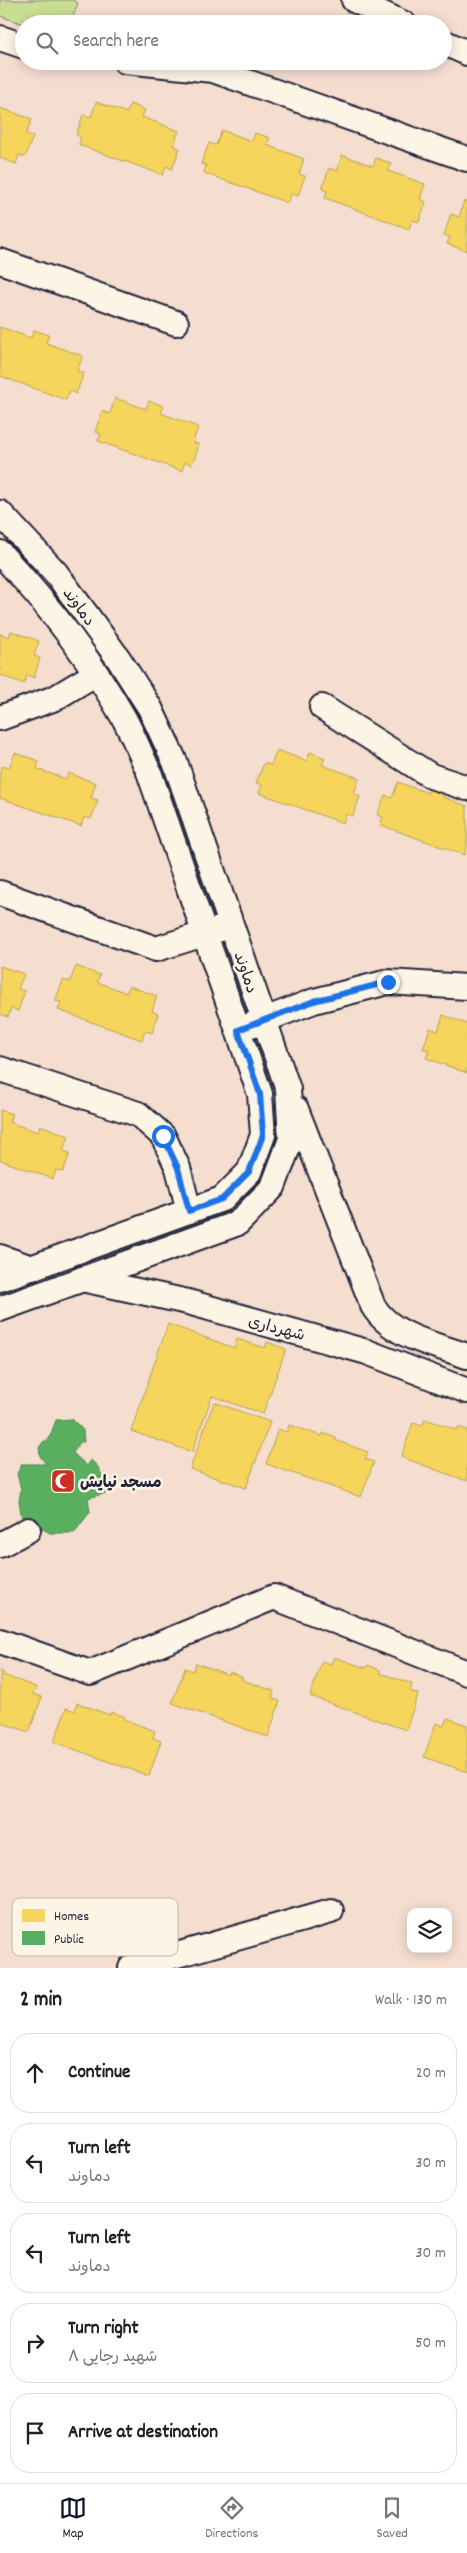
<!DOCTYPE html>
<meta charset="utf-8">
<style>
body{margin:0;font-family:Dekko,"Playpen Sans Arabic",sans-serif;background:#f2f2f2;color:#202124}
.controls{position:absolute;right:15px;bottom:15px;display:grid;overflow:hidden;border-radius:10px;box-shadow:0 2px 12px #0003}
.controls button{width:45px;height:45px;display:grid;place-items:center;padding:0;border:0;border-bottom:1px solid #e0e0e0;background:#fff;color:#202124;font:25px sans-serif}
.stop{position:absolute;width:15px;height:15px;margin:-11px;border:4px solid #1a73e8;border-radius:50%;background:#fff}
.stop.end{background:#1a73e8;border-color:#fff;box-shadow:0 1px 5px #0008}
.list{margin:0;padding:0;list-style:none}
h2{display:flex;justify-content:space-between;align-items:center;height:65px;margin:0;padding:0 20px;font-size:21px}
h2 small{font-size:16px;font-weight:400;color:#757577}
.list li{display:grid;grid-template-columns:32px 1fr auto;gap:15px;align-items:center;box-sizing:border-box;height:80px;margin:0 10px 10px;padding:0 10px;border:1px solid #e0e0e0;border-radius:20px}
.list b{display:block;font-size:19px;white-space:nowrap}
.list p{margin:0;font-size:16px;white-space:nowrap;color:#757577}
.list em{font-size:16px;font-style:normal;color:#757577}
.icon{flex:none;width:28px;height:28px;fill:none;stroke:currentColor;stroke-width:2;stroke-linecap:round;stroke-linejoin:round}
.map{position:relative;flex:none;width:467px;height:1968px;overflow:hidden}
.search{position:absolute;background:#fff;box-shadow:0 2px 12px #0003;left:15px;right:15px;top:15px;height:55px;display:flex;align-items:center;gap:12px;box-sizing:border-box;padding:0 18px;border-radius:28px;color:#757577;font-size:19px}
.sheet{height:515px;background:#fff}
nav{display:flex;justify-content:space-around;align-items:center;box-sizing:border-box;height:70px;border-top:1px solid #e0e0e0;background:#fff;font-size:14px;color:#757577}
nav a{display:grid;justify-items:center;gap:2px}
nav .on{color:#111827}
.map>svg:first-child{display:block}
</style>
<div class="map">
<svg width="467" height="1968" viewBox="0 0 467 1968">
<rect width="100%" height="100%" fill="#f5ded0"/>
<filter id="ink" filterUnits="userSpaceOnUse"><feTurbulence type="fractalNoise" baseFrequency=".02" numOctaves="2"/><feDisplacementMap in="SourceGraphic" scale="10" xChannelSelector="R" yChannelSelector="G"/><feConvolveMatrix kernelMatrix="1 2 1 2 8 2 1 2 1" color-interpolation-filters="sRGB"/></filter>
<g filter="url(#ink)">
<path fill="#cade93" stroke="#768067" d="M 0,0 L 72,0 L 78,3 L 70,24 L 24,24 L 0,16 Z"/>
<g fill="#f6d55c" stroke="#b69f52">
<path d="M 96,102 L 127,113 L 130,104 L 145,110 L 142,117 L 179,131 L 173,146 L 180,148 L 172,169 L 166,166 L 163,175 L 79,145 L 81,137 L 76,135 L 83,115 L 91,117 Z"/>
<path d="M 0,108 L 32,119 L 26,134 L 33,137 L 25,157 L 19,155 L 16,164 L 0,158 Z"/>
<path d="M 222,130 L 252,141 L 255,133 L 270,138 L 267,145 L 304,159 L 299,174 L 305,176 L 298,196 L 291,194 L 288,203 L 204,173 L 206,165 L 201,164 L 209,143 L 216,145 Z"/>
<path d="M 342,155 L 373,166 L 376,158 L 391,163 L 388,171 L 425,184 L 420,199 L 426,202 L 419,222 L 412,220 L 409,229 L 325,198 L 327,191 L 322,189 L 329,168 L 337,171 Z"/>
<path d="M 464,201 L 467,202 L 467,251 L 447,244 L 450,237 L 444,235 L 451,214 L 459,217 Z"/>
<path d="M 0,327 L 31,338 L 34,330 L 49,335 L 46,343 L 83,356 L 77,371 L 84,373 L 76,394 L 70,391 L 66,400 L 0,376 Z"/>
<path d="M 115,398 L 146,409 L 149,401 L 164,406 L 161,413 L 198,427 L 193,442 L 199,445 L 192,465 L 185,462 L 182,471 L 98,441 L 101,434 L 95,432 L 102,411 L 110,414 Z"/>
<path d="M 11,631 L 39,641 L 34,656 L 40,658 L 34,678 L 27,675 L 24,684 L 0,675 L 0,634 L 9,637 Z"/>
<path d="M 277,750 L 307,761 L 310,752 L 325,758 L 322,765 L 359,778 L 354,794 L 360,796 L 353,816 L 346,814 L 343,823 L 259,793 L 262,785 L 256,783 L 264,763 L 271,765 Z"/>
<path d="M 15,753 L 39,761 L 37,769 L 66,779 L 68,773 L 96,783 L 91,798 L 98,800 L 91,819 L 84,817 L 81,826 L 0,798 L 0,771 L 2,766 L 9,768 Z"/>
<path d="M 398,782 L 428,793 L 431,785 L 446,790 L 443,797 L 467,806 L 467,846 L 464,855 L 380,825 L 383,817 L 377,815 L 385,795 L 392,798 Z"/>
<path d="M 0,966 L 24,974 L 18,989 L 25,991 L 18,1011 L 11,1008 L 8,1017 L 0,1014 Z"/>
<path d="M 76,966 L 100,975 L 97,982 L 127,993 L 129,986 L 157,996 L 152,1011 L 158,1014 L 152,1033 L 145,1031 L 142,1040 L 58,1010 L 61,1002 L 55,1001 L 63,980 L 70,982 Z"/>
<path d="M 443,1015 L 467,1024 L 467,1073 L 426,1058 L 429,1050 L 423,1049 L 430,1028 L 438,1031 Z"/>
<path d="M 0,1110 L 12,1114 L 9,1122 L 38,1132 L 40,1125 L 69,1136 L 63,1151 L 70,1153 L 63,1172 L 56,1170 L 53,1179 L 0,1160 Z"/>
<path d="M 168,1324 L 234,1348 L 237,1339 L 265,1348 L 267,1342 L 286,1349 L 263,1414 L 212,1396 L 192,1452 L 131,1431 Z"/>
<path d="M 214,1402 L 270,1422 L 246,1488 L 190,1469 Z"/>
<path d="M 425,1419 L 457,1430 L 458,1427 L 467,1430 L 467,1481 L 401,1457 L 413,1423 L 422,1426 Z"/>
<path d="M 289,1425 L 322,1436 L 323,1433 L 336,1438 L 335,1440 L 368,1452 L 365,1459 L 374,1462 L 361,1497 L 266,1464 L 278,1429 L 287,1432 Z"/>
<path d="M 334,1657 L 366,1668 L 368,1665 L 380,1670 L 380,1673 L 412,1684 L 410,1691 L 418,1694 L 406,1730 L 310,1696 L 322,1661 L 331,1664 Z"/>
<path d="M 196,1663 L 229,1675 L 230,1672 L 242,1677 L 242,1680 L 274,1691 L 272,1698 L 280,1701 L 268,1737 L 172,1703 L 185,1668 L 193,1671 Z"/>
<path d="M 0,1671 L 4,1673 L 3,1675 L 36,1687 L 33,1694 L 42,1697 L 29,1732 L 0,1722 Z"/>
<path d="M 77,1703 L 110,1715 L 111,1712 L 124,1716 L 123,1719 L 155,1731 L 153,1738 L 161,1741 L 149,1776 L 54,1742 L 66,1708 L 75,1711 Z"/>
<path d="M 447,1718 L 467,1725 L 467,1772 L 424,1757 L 436,1723 L 444,1726 Z"/>
</g>
<path fill="#5aae61" stroke="#498456" d="M 72,1419 L 83,1430 L 84,1442 L 80,1442 L 73,1453 L 87,1466 L 91,1460 L 98,1467 L 110,1492 L 88,1498 L 90,1512 L 74,1533 L 50,1533 L 39,1527 L 28,1530 L 22,1520 L 19,1501 L 21,1489 L 17,1474 L 22,1464 L 46,1464 L 40,1456 L 39,1448 L 43,1442 L 49,1439 L 56,1420 Z"/>
<g fill="none" stroke-linecap="round" stroke-linejoin="round">
<defs>
<g id="minor">
<path d="M 354,0 L 404,24"/>
<path d="M 0,38 L 24,46"/>
<path d="M 443,42 L 467,53"/>
<path d="M 125,61 L 213,70 L 467,159"/>
<path d="M 0,261 L 176,323"/>
<path d="M 0,513 L 56,573 L 118,658 L 150,708 L 175,762 L 288,1089 L 291,1139 L 273,1187 L 238,1223 L 0,1309"/>
<path d="M 0,553 C 47,603 91,660 125,720 C 134,737 141,755 149,772 L 260,1094 L 263,1135 L 249,1172 L 222,1199 L 0,1279"/>
<path d="M 322,707 L 431,776 L 467,788"/>
<path d="M 0,718 L 55,698 L 95,674"/>
<path d="M 0,893 L 156,949 L 220,929"/>
<path d="M 251,1025 L 314,1001 L 388,982 L 467,987"/>
<path d="M 0,1069 L 138,1114 L 163,1136 L 178,1168 L 189,1211"/>
<path d="M 296,1109 L 373,1306 C 392,1337 434,1344 467,1356"/>
<path d="M 0,1257 L 32,1268"/>
<path d="M 82,1279 L 188,1302 L 367,1352 L 467,1391"/>
<path d="M 0,1545 L 28,1530"/>
<path d="M 0,1641 L 90,1673 L 274,1597 L 467,1673"/>
<path d="M 131,1968 L 331,1911"/>
</g>
</defs>
<use href="#minor" stroke="#22223b" stroke-width="28"/>
<use href="#minor" stroke="#fcf5e5" stroke-width="24"/>
</g>
</g>
<g fill="none" stroke-linecap="round" stroke-linejoin="round" filter="url(#ink)">
<path stroke="#1a73e8" stroke-width="6" d="M 163,1136 L 178,1168 L 189,1211 L 222,1199 L 249,1172 L 263,1135 L 260,1094 L 238,1030 L 314,1001 L 388,982"/>
</g>
<defs>
<symbol id="mosque-square" viewBox="-11 -11 22 22"><rect x="-9" y="-9" width="18" height="18" rx="4" fill="#c8321e" stroke="#fcf5e5"/><path d="M3.5-4.9A6 6 0 1 0 3.5 4.9A5 5 0 1 1 3.5-4.9Z" fill="#fff"/></symbol>
</defs>
<g fill-rule="evenodd">
<use href="#mosque-square" x="49" y="1467" width="28" height="28"/>
</g>
<g text-anchor="middle" stroke-width="5" stroke-linejoin="round" paint-order="stroke">
<g font-size="16" fill="#22223b" stroke="#fcf5e5">
<text transform="translate(80 606) rotate(54)" y="6">دماوند</text>
<text transform="translate(247 972) rotate(71)" y="6">دماوند</text>
<text transform="translate(277 1327) rotate(15)" y="6">شهرداری</text>
</g>
<g font-size="16" font-weight="bold" fill="#22223b" stroke="#fcf5e5" text-anchor="start">
<text x="80" y="1487">مسجد نیایش</text>
</g>
</g>
<rect x="12" y="1898" width="166" height="58" rx="8" fill="#fcf5e5" stroke="#bbb6b2" stroke-width="1"/>
<rect x="22" y="1909" width="23" height="13" fill="#f6d55c"/>
<rect x="22" y="1931" width="23" height="14" fill="#5aae61"/>
<g font-size="14" fill="#22223b">
<text x="54" y="1920">Homes</text>
<text x="54" y="1943">Public</text>
</g>
</svg>
<div class="controls">
<button><svg class="icon" aria-label="layers" viewBox="0 0 24 24"><path d="M12 4l9 5-9 5-9-5zM3 14l9 5 9-5"/></svg></button>
</div>
<div class="stop" style="left:163px;top:1136px"></div>
<div class="stop end" style="left:388px;top:982px"></div>
<div class="search"><svg class="icon" aria-label="search" viewBox="0 0 24 24"><circle cx="10" cy="10" r="6"/><path d="M15 15l6 6"/></svg>Search here</div>
</div>
<section class="sheet">
<h2>2 min<small>Walk · 130 m</small></h2>
<ul class="list">
<li><svg class="icon" aria-label="ahead" viewBox="0 0 24 24"><path d="M12 20V5M6 11l6-6 6 6"/></svg><div><b>Continue</b></div><em>20 m</em></li>
<li><svg class="icon" aria-label="left" viewBox="0 0 24 24"><path d="M17 20v-9H6M10 6l-5 5 5 5"/></svg><div><b>Turn left</b><p>دماوند</p></div><em>30 m</em></li>
<li><svg class="icon" aria-label="left" viewBox="0 0 24 24"><path d="M17 20v-9H6M10 6l-5 5 5 5"/></svg><div><b>Turn left</b><p>دماوند</p></div><em>30 m</em></li>
<li><svg class="icon" aria-label="right" viewBox="0 0 24 24"><path d="M7 20v-9h11M14 6l5 5-5 5"/></svg><div><b>Turn right</b><p>شهید رجایی ۸</p></div><em>50 m</em></li>
<li><svg class="icon" aria-label="arrive" viewBox="0 0 24 24"><path d="M6 21V4h12l-3 4 3 4H6"/></svg><div><b>Arrive at destination</b></div></li>
</ul>
</section>
<nav>
<a class="on"><svg class="icon" aria-label="map" viewBox="0 0 24 24"><path d="M3 6l6-2 6 2 6-2v14l-6 2-6-2-6 2zM9 4v14M15 6v14"/></svg>Map</a>
<a><svg class="icon" aria-label="directions" viewBox="0 0 24 24"><path d="M12 3l9 9-9 9-9-9zM9 14v-3h6M13 9l2 2-2 2"/></svg>Directions</a>
<a><svg class="icon" aria-label="saved" viewBox="0 0 24 24"><path d="M7 4h10v16l-5-4-5 4z"/></svg>Saved</a>
</nav>
